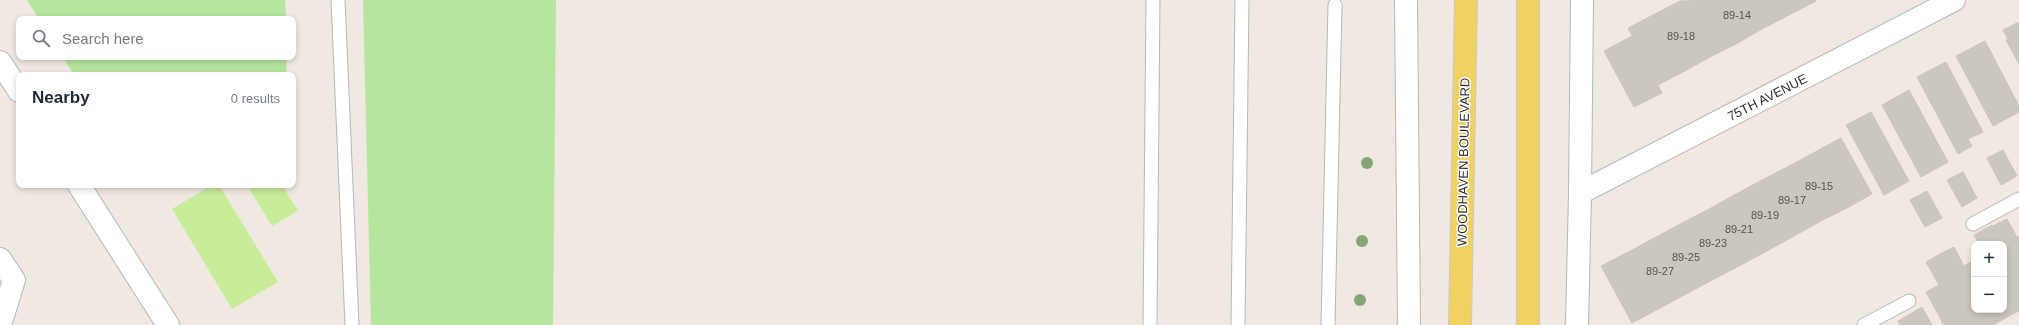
<!DOCTYPE html>
<meta charset="utf-8">
<style>
body{margin:0;font-family:Arial,sans-serif;background:#f6f6f7;color:#1f2937}
.controls{position:absolute;right:12px;bottom:12px;display:grid;overflow:hidden;border-radius:8px;box-shadow:0 2px 6px #0003}
.controls button{width:36px;height:36px;display:grid;place-items:center;padding:0;border:0;border-bottom:1px solid #e0e1e3;background:#fff;color:#1f2937;font:20px sans-serif}
.list{margin:0;padding:0;list-style:none}
h2{display:flex;justify-content:space-between;align-items:center;height:52px;margin:0;padding:0 16px;font-size:17px}
h2 small{font-size:13px;font-weight:400;color:#747a83}
.icon{flex:none;width:22px;height:22px;fill:none;stroke:currentColor;stroke-width:2;stroke-linecap:round;stroke-linejoin:round}
.map{position:relative;flex:none;width:2019px;height:325px;overflow:hidden}
.search{position:absolute;background:#fff;box-shadow:0 2px 6px #0003;left:16px;top:16px;width:280px;height:44px;display:flex;align-items:center;gap:10px;box-sizing:border-box;padding:0 14px;border-radius:8px;color:#747a83;font-size:15px}
.panel{position:absolute;background:#fff;box-shadow:0 2px 6px #0003;left:16px;top:72px;width:280px;height:116px;border-radius:8px}
.map>svg:first-child{display:block}
</style>
<div class="map">
<svg width="2019" height="325" viewBox="0 0 2019 325">
<rect width="100%" height="100%" fill="#efe9e1"/>
<g fill="#b6e59e">
<path d="M 27,0 L 285,0 L 286,19 L 39,19 Z"/>
<path d="M 363,0 L 556,0 L 553,325 L 371,325 Z"/>
<path d="M 63,57 L 287,57 L 286,75 L 74,75 Z"/>
</g>
<g fill="#c9ec9a">
<path d="M 212,185 L 219,185 L 278,282 L 232,309 L 172,209 Z"/>
<path d="M 247,185 L 282,185 L 298,211 L 272,226 Z"/>
</g>
<g fill="#cbc7bf" stroke="#cbc5ba">
<path d="M 1713,0 L 1746,0 L 1762,29 L 1736,44 Z"/>
<path d="M 1713,0 L 1736,44 L 1710,57 L 1680,1 Z"/>
<path d="M 1746,0 L 1783,0 L 1791,14 L 1762,29 Z"/>
<path d="M 1783,0 L 1815,0 L 1816,1 L 1791,14 Z"/>
<path d="M 1680,1 L 1710,57 L 1683,72 L 1653,15 Z"/>
<path d="M 1653,15 L 1683,72 L 1658,85 L 1628,28 Z"/>
<path d="M 2019,22 L 2019,64 L 2006,40 L 2008,39 L 2003,30 Z"/>
<path d="M 1632,36 L 1662,93 L 1634,107 L 1604,51 Z"/>
<path d="M 1985,41 L 2019,106 L 2019,112 L 1993,126 L 1956,56 Z"/>
<path d="M 1946,62 L 1983,132 L 1968,139 L 1972,146 L 1958,154 L 1917,77 Z"/>
<path d="M 1909,90 L 1948,162 L 1921,177 L 1882,105 Z"/>
<path d="M 1871,112 L 1909,181 L 1884,195 L 1846,125 Z"/>
<path d="M 1841,138 L 1872,194 L 1847,208 L 1817,151 Z"/>
<path d="M 2003,150 L 2017,176 L 2001,185 L 1987,158 Z"/>
<path d="M 1817,151 L 1847,208 L 1821,221 L 1791,165 Z"/>
<path d="M 1791,165 L 1821,221 L 1794,236 L 1764,179 Z"/>
<path d="M 1963,172 L 1977,198 L 1962,207 L 1947,180 Z"/>
<path d="M 1764,179 L 1794,236 L 1767,251 L 1736,194 Z"/>
<path d="M 1927,191 L 1942,218 L 1925,227 L 1910,200 Z"/>
<path d="M 1736,194 L 1767,251 L 1741,265 L 1711,208 Z"/>
<path d="M 1711,208 L 1741,265 L 1714,279 L 1684,222 Z"/>
<path d="M 2007,219 L 2017,237 L 2019,236 L 2019,274 L 1993,226 Z"/>
<path d="M 1684,222 L 1714,279 L 1688,293 L 1658,236 Z"/>
<path d="M 1992,225 L 2003,244 L 1979,244 L 1974,235 Z"/>
<path d="M 1658,236 L 1688,293 L 1662,307 L 1632,250 Z"/>
<path d="M 2004,246 L 2019,274 L 2019,311 L 2009,316 L 2004,307 Z"/>
<path d="M 1954,247 L 1964,266 L 1974,260 L 1974,310 L 2004,310 L 2004,307 L 2009,316 L 1993,325 L 1978,325 L 1940,254 Z"/>
<path d="M 1632,250 L 1662,307 L 1632,323 L 1601,266 Z"/>
<path d="M 1940,254 L 1978,325 L 1944,325 L 1926,292 L 1939,285 L 1926,262 Z"/>
<path d="M 1922,307 L 1932,325 L 1900,325 L 1898,321 Z"/>
</g>
<g fill="none" stroke-linecap="round" stroke-linejoin="round">
<defs>
<g id="service">
<path d="M 338,0 L 352,325"/>
<path d="M 1973,224 L 2019,199"/>
<path d="M 1150,325 L 1153,0"/>
<path d="M 1238,325 L 1242,0"/>
<path d="M 1328,325 L 1335,5"/>
<path d="M 1864,325 L 1909,301"/>
</g>
<g id="minor">
<path d="M 1406,0 L 1409,325"/>
<path d="M 0,62 L 19,91"/>
<path d="M 79,185 L 168,325"/>
<path d="M 1580,193 L 1954,0"/>
<path d="M 0,259 L 14,280 L 0,325"/>
<path d="M 1577,325 L 1580,193 L 1582,0"/>
</g>
<g id="primary">
<path d="M 1460,325 L 1466,0"/>
<path d="M 1528,325 L 1528,0"/>
</g>
</defs>
<use href="#service" stroke="#b4b7c1" stroke-width="15"/>
<use href="#minor" stroke="#b4b7c1" stroke-width="24"/>
<use href="#primary" stroke="#c9c9c9" stroke-width="24"/>
<use href="#service" stroke="#fff" stroke-width="13"/>
<use href="#minor" stroke="#fff" stroke-width="22"/>
<use href="#primary" stroke="#f2d163" stroke-width="22"/>
</g>
<g fill="#84a574">
<circle cx="1367" cy="163" r="6"/>
<circle cx="1362" cy="241" r="6"/>
<circle cx="1360" cy="300" r="6"/>
</g>
<g text-anchor="middle" stroke-width="3" stroke-linejoin="round" paint-order="stroke">
<g font-size="11" fill="#555452">
<text x="1737" y="19">89-14</text>
<text x="1681" y="40">89-18</text>
<text x="1819" y="190">89-15</text>
<text x="1792" y="204">89-17</text>
<text x="1765" y="219">89-19</text>
<text x="1739" y="233">89-21</text>
<text x="1713" y="247">89-23</text>
<text x="1686" y="261">89-25</text>
<text x="1660" y="275">89-27</text>
</g>
<g font-size="13" fill="#2e2e2e" stroke="#fff">
<text transform="translate(1767 97) rotate(-27)" y="5">75TH AVENUE</text>
<text transform="translate(1463 162) rotate(-89)" y="5">WOODHAVEN BOULEVARD</text>
</g>
</g>
</svg>
<div class="controls">
<button>+</button>
<button>−</button>
</div>
<div class="search"><svg class="icon" aria-label="search" viewBox="0 0 24 24"><circle cx="10" cy="10" r="6"/><path d="M15 15l6 6"/></svg>Search here</div>
<section class="panel">
<h2>Nearby<small>0 results</small></h2>
<ul class="list">
</ul>
</section>
</div>
